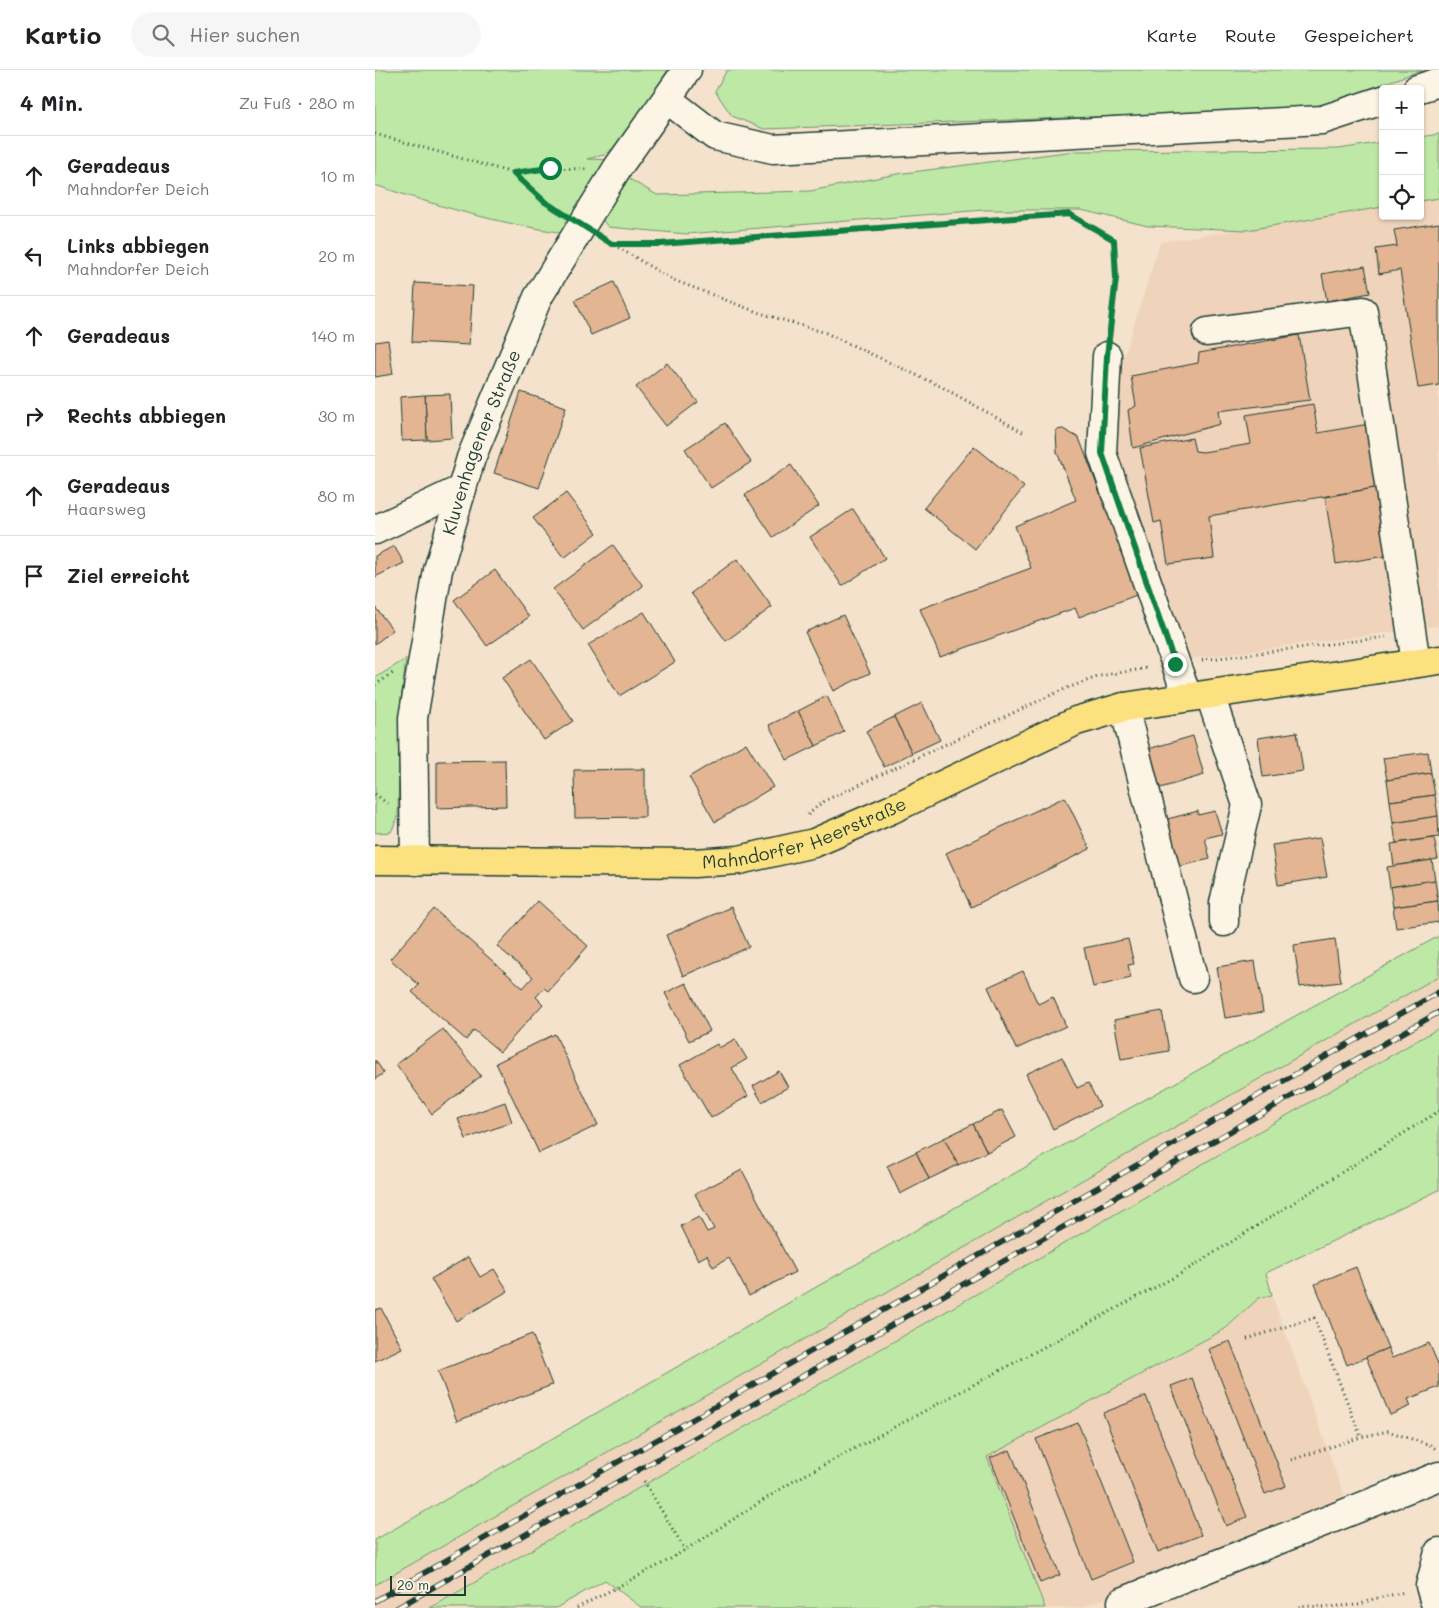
<!DOCTYPE html>
<html lang="de">
<meta charset="utf-8">
<style>
body{margin:0;font-family:Mali,sans-serif;background:#f6f6f6;color:#202124}
.controls{position:absolute;right:15px;top:15px;display:grid;overflow:hidden;border-radius:5px;box-shadow:0 1px 4px #0004}
.controls button{width:45px;height:45px;display:grid;place-items:center;padding:0;border:0;border-bottom:1px solid #e0e0e0;background:#fff;color:#202124;font:25px sans-serif}
.scale{position:absolute;left:15px;bottom:12px;width:76px;box-sizing:border-box;padding-left:5px;border:2px solid #1f3d34;border-top:0;font-size:14px;line-height:18px;white-space:nowrap;color:#1f3d34;-webkit-text-stroke:4px #fcf5e5;paint-order:stroke}
.stop{position:absolute;width:15px;height:15px;margin:-11px;border:4px solid #0b8043;border-radius:50%;background:#fff}
.stop.end{background:#0b8043;border-color:#fff;box-shadow:0 1px 5px #0008}
.list{margin:0;padding:0;list-style:none}
h2{display:flex;justify-content:space-between;align-items:center;height:65px;margin:0;padding:0 20px;font-size:21px}
h2 small{font-size:16px;font-weight:400;color:#757577}
.list li{display:grid;grid-template-columns:32px 1fr auto;gap:15px;align-items:center;box-sizing:border-box;height:80px;padding:0 20px;border-top:1px solid #e0e0e0}
.list b{display:block;font-size:19px;white-space:nowrap}
.list p{margin:0;font-size:16px;white-space:nowrap;color:#757577}
.list em{font-size:16px;font-style:normal;color:#757577}
.icon{flex:none;width:28px;height:28px;fill:none;stroke:currentColor;stroke-width:2;stroke-linecap:round;stroke-linejoin:round}
.map{position:relative;flex:none;width:1064px;height:1538px;overflow:hidden}
header{display:flex;align-items:center;gap:30px;box-sizing:border-box;height:70px;padding:0 25px;background:#fff;border-bottom:1px solid #e0e0e0}
header strong{font-size:24px}
nav{display:flex;gap:28px;margin-inline-start:auto;font-size:18px}
.search{width:350px;height:45px;background:#f6f6f6;display:flex;align-items:center;gap:12px;box-sizing:border-box;padding:0 18px;border-radius:28px;color:#757577;font-size:19px}
main{display:flex}
aside{flex:1;background:#fff}
.map>svg:first-child{display:block}
</style>
<header>
<strong>Kartio</strong>
<div class="search"><svg class="icon" aria-label="search" viewBox="0 0 24 24"><circle cx="10" cy="10" r="6"/><path d="M15 15l6 6"/></svg>Hier suchen</div>
<nav><a>Karte</a><a>Route</a><a>Gespeichert</a></nav>
</header>
<main>
<aside>
<h2>4 Min.<small>Zu Fuß · 280 m</small></h2>
<ul class="list">
<li><svg class="icon" aria-label="ahead" viewBox="0 0 24 24"><path d="M12 20V5M6 11l6-6 6 6"/></svg><div><b>Geradeaus</b><p>Mahndorfer Deich</p></div><em>10 m</em></li>
<li><svg class="icon" aria-label="left" viewBox="0 0 24 24"><path d="M17 20v-9H6M10 6l-5 5 5 5"/></svg><div><b>Links abbiegen</b><p>Mahndorfer Deich</p></div><em>20 m</em></li>
<li><svg class="icon" aria-label="ahead" viewBox="0 0 24 24"><path d="M12 20V5M6 11l6-6 6 6"/></svg><div><b>Geradeaus</b></div><em>140 m</em></li>
<li><svg class="icon" aria-label="right" viewBox="0 0 24 24"><path d="M7 20v-9h11M14 6l5 5-5 5"/></svg><div><b>Rechts abbiegen</b></div><em>30 m</em></li>
<li><svg class="icon" aria-label="ahead" viewBox="0 0 24 24"><path d="M12 20V5M6 11l6-6 6 6"/></svg><div><b>Geradeaus</b><p>Haarsweg</p></div><em>80 m</em></li>
<li><svg class="icon" aria-label="arrive" viewBox="0 0 24 24"><path d="M6 21V4h12l-3 4 3 4H6"/></svg><div><b>Ziel erreicht</b></div></li>
</ul>
</aside>
<div class="map">
<svg width="1064" height="1538" viewBox="0 0 1064 1538">
<rect width="100%" height="100%" fill="#f4e2cc"/>
<filter id="ink" filterUnits="userSpaceOnUse"><feTurbulence type="fractalNoise" baseFrequency=".02" numOctaves="2"/><feDisplacementMap in="SourceGraphic" scale="10" xChannelSelector="R" yChannelSelector="G"/><feConvolveMatrix kernelMatrix="1 2 1 2 8 2 1 2 1" color-interpolation-filters="sRGB"/></filter>
<g filter="url(#ink)">
<g fill="#efd4bb">
<path d="M 1064,128 L 1064,556 L 813,589 L 737,385 L 738,321 L 785,172 L 1008,137 L 1008,146 L 1045,146 L 1045,131 Z"/>
<path d="M 1064,906 L 1064,958 L 55,1538 L 0,1538 L 0,1515 Z"/>
<path d="M 897,1225 L 973,1436 L 706,1538 L 670,1538 L 611,1387 L 850,1260 L 884,1228 Z"/>
</g>
<g fill="#bde8a5" stroke="#6e926c">
<path d="M 0,0 L 293,0 L 243,75 L 229,85 L 212,89 L 238,90 L 190,163 C 125,154 62,136 0,115 Z"/>
<path d="M 352,0 L 1047,0 L 937,39 L 389,59 L 357,46 L 340,21 Z"/>
<path d="M 1064,64 L 1064,128 L 1045,131 L 1045,67 Z"/>
<path d="M 1008,72 L 1008,137 L 872,160 L 773,156 L 706,140 L 609,140 L 311,164 L 233,157 L 226,148 L 249,106 L 282,125 L 435,121 L 522,104 L 699,81 L 964,79 Z"/>
<path d="M 31,589 L 25,639 L 23,747 L 16,762 L 0,763 L 0,608 Z"/>
<path d="M 1064,866 L 1064,906 L 0,1515 L 0,1470 L 710,1063 Z"/>
<path d="M 1064,958 L 1064,1120 L 891,1203 L 897,1225 L 884,1228 L 850,1259 L 612,1387 L 670,1538 L 267,1538 L 230,1510 L 181,1538 L 55,1538 Z"/>
</g>
<g fill="#e3b593" stroke="#1f3d34">
<path d="M 1064,153 L 1064,315 L 1043,318 L 1025,200 L 1004,204 L 1001,179 L 1022,176 L 1019,160 Z"/>
<path d="M 990,196 L 995,223 L 952,231 L 947,204 Z"/>
<path d="M 239,212 L 255,248 L 216,265 L 200,230 Z"/>
<path d="M 40,213 L 98,216 L 94,275 L 37,272 Z"/>
<path d="M 924,265 L 935,330 L 843,341 L 845,354 L 758,378 L 753,340 L 761,336 L 756,306 L 823,293 L 824,283 Z"/>
<path d="M 13,270 L 18,304 L 0,307 L 0,272 Z"/>
<path d="M 292,293 L 323,332 L 291,356 L 261,317 Z"/>
<path d="M 146,322 L 191,337 L 164,418 L 119,403 Z"/>
<path d="M 75,324 L 77,368 L 52,370 L 50,325 Z"/>
<path d="M 50,325 L 52,370 L 27,371 L 25,327 Z"/>
<path d="M 938,334 L 943,363 L 994,354 L 1005,417 L 834,446 L 839,488 L 793,494 L 786,451 L 779,453 L 765,378 L 817,368 L 820,381 L 828,382 L 876,374 L 871,345 Z"/>
<path d="M 350,353 L 376,392 L 336,418 L 310,379 Z"/>
<path d="M 688,359 L 704,368 L 764,524 L 704,547 L 700,538 L 565,587 L 545,539 L 656,498 L 640,456 L 701,430 L 682,382 L 681,360 Z"/>
<path d="M 599,376 L 649,417 L 600,479 L 549,438 Z"/>
<path d="M 416,395 L 444,436 L 398,467 L 370,425 Z"/>
<path d="M 1005,417 L 1016,485 L 961,494 L 950,427 Z"/>
<path d="M 191,423 L 222,463 L 189,488 L 158,448 Z"/>
<path d="M 478,439 L 510,488 L 467,516 L 435,467 Z"/>
<path d="M 238,475 L 268,516 L 208,560 L 178,519 Z"/>
<path d="M 19,476 L 29,493 L 0,507 L 0,486 Z"/>
<path d="M 362,489 L 397,537 L 351,571 L 316,523 Z"/>
<path d="M 120,500 L 154,547 L 112,576 L 79,530 Z"/>
<path d="M 0,537 L 18,560 L 0,574 Z"/>
<path d="M 269,542 L 300,592 L 244,626 L 213,575 Z"/>
<path d="M 468,545 L 495,603 L 458,621 L 430,562 Z"/>
<path d="M 156,589 L 198,651 L 169,670 L 127,608 Z"/>
<path d="M 452,626 L 469,662 L 441,676 L 423,641 Z"/>
<path d="M 547,633 L 565,670 L 537,683 L 519,647 Z"/>
<path d="M 423,641 L 441,676 L 412,690 L 394,655 Z"/>
<path d="M 519,647 L 537,683 L 509,697 L 491,661 Z"/>
<path d="M 922,662 L 928,701 L 888,707 L 883,668 Z"/>
<path d="M 818,666 L 829,705 L 782,719 L 770,680 Z"/>
<path d="M 371,673 L 398,717 L 340,752 L 314,707 Z"/>
<path d="M 1053,682 L 1056,703 L 1012,710 L 1008,688 Z"/>
<path d="M 130,690 L 131,736 L 62,738 L 62,691 Z"/>
<path d="M 270,699 L 270,747 L 200,748 L 199,700 Z"/>
<path d="M 1056,703 L 1060,725 L 1015,731 L 1012,710 Z"/>
<path d="M 1060,725 L 1063,746 L 1018,753 L 1015,731 Z"/>
<path d="M 690,727 L 715,779 L 596,837 L 571,783 Z"/>
<path d="M 823,741 L 823,745 L 840,741 L 847,764 L 830,768 L 835,789 L 793,799 L 781,752 Z"/>
<path d="M 1063,746 L 1064,767 L 1021,773 L 1018,753 Z"/>
<path d="M 945,768 L 952,807 L 903,815 L 897,775 Z"/>
<path d="M 1059,768 L 1063,789 L 1019,796 L 1016,774 Z"/>
<path d="M 1057,790 L 1060,810 L 1015,817 L 1012,797 Z"/>
<path d="M 1060,810 L 1063,831 L 1018,837 L 1015,817 Z"/>
<path d="M 163,831 L 213,876 L 173,921 L 169,918 L 161,927 L 168,934 L 125,982 L 99,960 L 91,970 L 37,922 L 44,915 L 15,889 L 59,839 L 148,918 L 158,907 L 122,876 Z"/>
<path d="M 1063,831 L 1064,852 L 1021,858 L 1018,837 Z"/>
<path d="M 356,837 L 374,877 L 308,906 L 291,865 Z"/>
<path d="M 753,869 L 759,894 L 753,895 L 756,908 L 718,917 L 709,878 Z"/>
<path d="M 960,869 L 966,912 L 925,917 L 919,875 Z"/>
<path d="M 880,891 L 888,942 L 850,948 L 842,897 Z"/>
<path d="M 648,901 L 663,934 L 678,927 L 691,956 L 641,979 L 613,917 Z"/>
<path d="M 311,913 L 335,961 L 314,971 L 290,923 Z"/>
<path d="M 787,941 L 794,981 L 746,989 L 739,950 Z"/>
<path d="M 68,959 L 106,1006 L 57,1044 L 21,994 Z"/>
<path d="M 180,964 L 223,1055 L 164,1083 L 121,993 Z"/>
<path d="M 360,969 L 372,989 L 357,998 L 373,1026 L 336,1048 L 305,995 L 342,974 L 344,978 Z"/>
<path d="M 687,987 L 702,1018 L 713,1013 L 725,1036 L 678,1059 L 651,1004 Z"/>
<path d="M 0,990 L 9,1003 L 0,1009 Z"/>
<path d="M 404,1001 L 413,1017 L 387,1032 L 378,1016 Z"/>
<path d="M 130,1032 L 137,1052 L 91,1069 L 83,1049 Z"/>
<path d="M 627,1040 L 641,1067 L 612,1082 L 598,1054 Z"/>
<path d="M 598,1054 L 612,1082 L 583,1095 L 569,1068 Z"/>
<path d="M 569,1068 L 583,1095 L 554,1109 L 541,1082 Z"/>
<path d="M 541,1082 L 554,1109 L 525,1124 L 512,1096 Z"/>
<path d="M 367,1100 L 420,1202 L 374,1226 L 354,1188 L 338,1197 L 332,1185 L 323,1190 L 306,1156 L 324,1147 L 332,1162 L 339,1159 L 320,1124 Z"/>
<path d="M 93,1187 L 105,1207 L 119,1199 L 133,1221 L 81,1251 L 56,1209 Z"/>
<path d="M 981,1197 L 1013,1278 L 972,1295 L 940,1214 Z"/>
<path d="M 6,1238 L 27,1278 L 0,1291 L 0,1240 Z"/>
<path d="M 157,1264 L 177,1315 L 82,1351 L 63,1301 Z"/>
<path d="M 855,1271 L 911,1416 L 890,1424 L 834,1279 Z"/>
<path d="M 1054,1273 L 1064,1296 L 1064,1317 L 1033,1329 L 1036,1336 L 1015,1345 L 991,1287 L 1013,1278 L 1017,1288 Z"/>
<path d="M 817,1308 L 872,1447 L 851,1456 L 796,1316 Z"/>
<path d="M 771,1326 L 826,1465 L 783,1482 L 728,1343 Z"/>
<path d="M 703,1353 L 758,1492 L 716,1509 L 661,1369 Z"/>
<path d="M 635,1380 L 685,1505 L 665,1513 L 615,1388 Z"/>
</g>
<g fill="none" stroke-linecap="round" stroke-linejoin="round">
<defs>
<g id="minor">
<path d="M 1042,19 L 1064,12"/>
<path d="M 292,29 L 340,66 L 398,79 L 947,50 L 1008,30"/>
<path d="M 832,262 L 988,241 L 1041,593"/>
<path d="M 732,286 L 727,383 L 812,626"/>
<path d="M 0,460 L 87,419"/>
<path d="M 835,625 L 872,735 L 849,833 L 849,852"/>
<path d="M 749,637 L 818,908"/>
<path id="s1" d="M 40,791 L 38,648 L 63,500 L 96,388 L 163,227 L 243,97 L 312,0"/>
<path d="M 747,1532 L 1064,1406"/>
<path d="M 1061,1536 L 1055,1516 L 1064,1482"/>
</g>
<g id="major">
<path id="s2" d="M 0,790 L 319,793 L 364,790 L 439,773 L 515,740 L 701,651 L 749,637 L 1064,590"/>
</g>
</defs>
<use href="#minor" stroke="#1f3d34" stroke-width="31"/>
<use href="#major" stroke="#1f3d34" stroke-width="31"/>
<g stroke="#1f3d34" stroke-width="3" stroke-dasharray="1 4" stroke-linecap="butt">
<path d="M 0,64 L 138,103 L 175,98 L 211,99"/>
<path d="M 138,103 L 170,132 L 185,140"/>
<path d="M 230,169 L 237,174 L 285,174 L 694,145 L 739,170 L 741,208 L 735,261"/>
<path d="M 239,175 L 296,209 L 382,242 L 451,263 L 567,317 L 651,364"/>
<path d="M 827,590 L 1011,567"/>
<path d="M 0,615 L 18,603"/>
<path d="M 0,724 L 13,734"/>
<path d="M 433,745 L 447,732 L 687,620 L 725,606 L 773,598"/>
<path d="M 872,1269 L 939,1248 L 986,1367 L 1013,1361 L 1055,1375 L 1061,1379"/>
<path d="M 916,1390 L 986,1367"/>
<path d="M 269,1411 L 310,1480"/>
<path d="M 948,1537 L 984,1535 L 998,1529 L 1030,1522"/>
<path d="M 202,1538 L 294,1490 L 417,1412 L 807,1203 L 1064,1041"/>
<path d="M 924,1538 L 929,1536 L 949,1537"/>
</g>
<use href="#minor" stroke="#fcf5e5" stroke-width="28"/>
<use href="#major" stroke="#fbe180" stroke-width="28"/>
<defs>
<g id="rail">
<path d="M 0,1531 L 1064,922"/>
<path d="M 22,1538 L 1064,942"/>
</g>
</defs>
<use href="#rail" stroke="#1f3d34" stroke-width="5.5"/>
<use href="#rail" stroke="#fcf5e5" stroke-width="4" stroke-dasharray="11" stroke-linecap="butt"/>
</g>
</g>
<g fill="none" stroke-linecap="round" stroke-linejoin="round" filter="url(#ink)">
<path stroke="#0b8043" stroke-width="6" d="M 175,98 L 138,103 L 170,132 L 237,174 L 285,174 L 694,144 L 739,170 L 741,208 L 732,286 L 727,383 L 800,594"/>
</g>
<g text-anchor="middle" stroke-width="4" stroke-linejoin="round" paint-order="stroke">
<g font-size="18" fill="#1f3d34" stroke="#fcf5e5">
<text dy="6" stroke="none"><textPath href="#s1" startOffset="428">Kluvenhagener Straße</textPath></text>
<text dy="6" stroke="none"><textPath href="#s2" startOffset="434">Mahndorfer Heerstraße</textPath></text>
</g>
</g>
</svg>
<div class="controls">
<button>+</button>
<button>−</button>
<button><svg class="icon" aria-label="locate" viewBox="0 0 24 24"><circle cx="12" cy="12" r="6"/><path d="M12 2v4M12 18v4M2 12h4M18 12h4"/></svg></button>
</div>
<div class="scale">20 m</div>
<div class="stop" style="left:175px;top:98px"></div>
<div class="stop end" style="left:800px;top:594px"></div>
</div>
</main>
